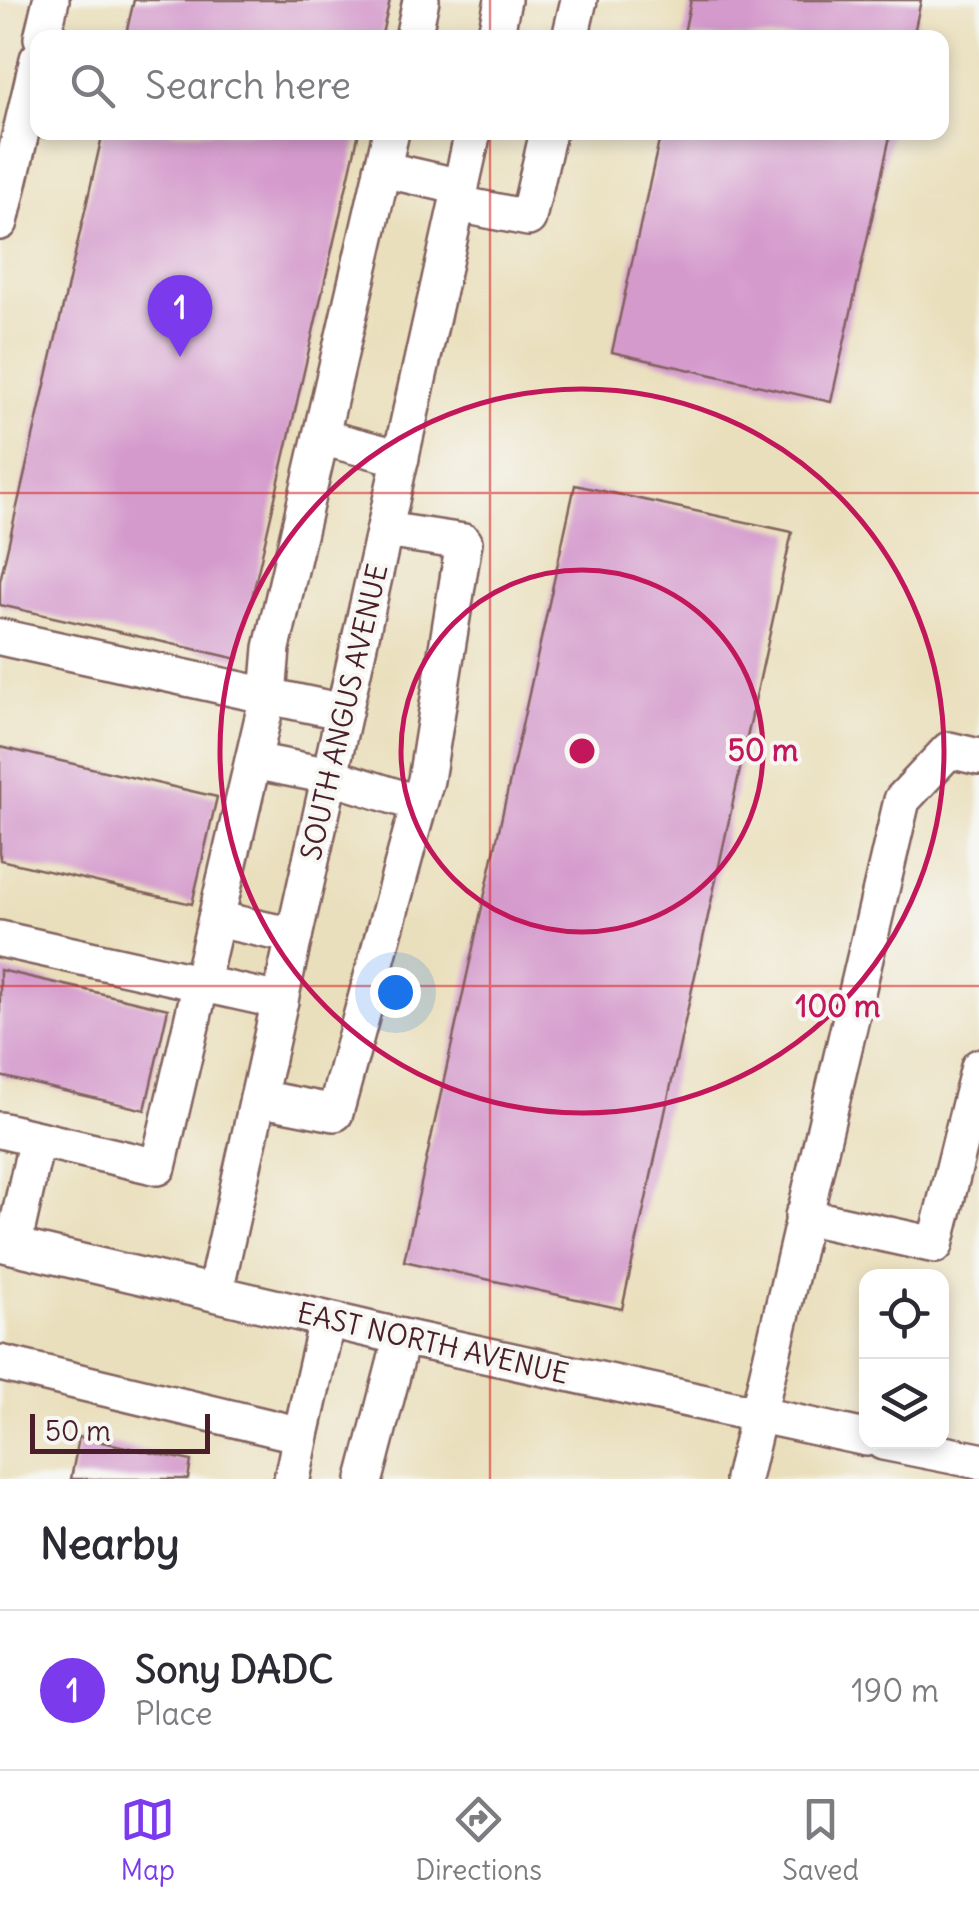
<!DOCTYPE html>
<style>
body{margin:0;font-family:Delius,sans-serif;background:#f7f7f7;color:#2b2b33}
.controls{position:absolute;right:30px;bottom:30px;display:grid;overflow:hidden;border-radius:20px;box-shadow:0 5px 15px #0003}
.controls button{width:90px;height:90px;display:grid;place-items:center;padding:0;border:0;border-bottom:2px solid #e1e1e2;background:#fff;color:#2b2b33;font:50px sans-serif}
.scale{position:absolute;left:30px;bottom:25px;width:180px;box-sizing:border-box;padding-left:10px;border:5px solid #4a1f2b;border-top:0;font-size:28px;line-height:35px;white-space:nowrap;color:#4a1f2b;-webkit-text-stroke:8px #f6f6f2;paint-order:stroke}
.you{position:absolute;left:395px;top:992px;width:35px;height:35px;margin:-25px;border:8px solid #fff;border-radius:50%;background:#1a73e8;box-shadow:0 0 0 15px #1a73e833}
.badge{display:grid;place-items:center;width:65px;height:65px;border-radius:50%;background:#7c3aed;color:#fff;font-size:32px;font-weight:700}
.pin{position:absolute;translate:-50% -82px;filter:drop-shadow(0 2px 5px #0008)}
.pin::after{content:'';position:absolute;top:52px;width:35px;height:30px;background:inherit;clip-path:polygon(0 0,100% 0,50% 100%)}
.list{margin:0;padding:0;list-style:none}
h2{display:flex;justify-content:space-between;align-items:center;height:130px;margin:0;padding:0 40px;font-size:42px}
h2 small{font-size:32px;font-weight:400;color:#7c7c81}
.list li{display:grid;grid-template-columns:65px 1fr auto;gap:30px;align-items:center;box-sizing:border-box;height:160px;padding:0 40px;border-top:2px solid #e1e1e2}
.list b{display:block;font-size:38px;white-space:nowrap}
.list p{margin:0;font-size:32px;white-space:nowrap;color:#7c7c81}
.list em{font-size:32px;font-style:normal;color:#7c7c81}
.icon{flex:none;width:55px;height:55px;fill:none;stroke:currentColor;stroke-width:2;stroke-linecap:round;stroke-linejoin:round}
.map{position:relative;flex:none;width:979px;height:1479px;overflow:hidden}
.search{position:absolute;background:#fff;box-shadow:0 5px 15px #0003;left:30px;right:30px;top:30px;height:110px;display:flex;align-items:center;gap:25px;box-sizing:border-box;padding:0 35px;border-radius:20px;color:#7c7c81;font-size:38px}
.sheet{height:290px;background:#fff}
nav{display:flex;justify-content:space-around;align-items:center;box-sizing:border-box;height:140px;border-top:2px solid #e1e1e2;background:#fff;font-size:28px;color:#7c7c81}
nav a{display:grid;justify-items:center;gap:5px}
nav .on{color:#7c3aed}
.map>svg:first-child{display:block}
</style>
<div class="map">
<svg width="979" height="1479" viewBox="0 0 979 1479">
<rect width="100%" height="100%" fill="#f6f6f2"/>
<filter id="ink" filterUnits="userSpaceOnUse"><feTurbulence type="fractalNoise" baseFrequency=".01" numOctaves="2"/><feDisplacementMap in="SourceGraphic" scale="20" xChannelSelector="R" yChannelSelector="G"/><feConvolveMatrix kernelMatrix="1 2 1 2 8 2 1 2 1" color-interpolation-filters="sRGB"/></filter>
<filter id="wash" filterUnits="userSpaceOnUse"><feTurbulence type="fractalNoise" baseFrequency=".0048" numOctaves="4" result="noise"/><feDisplacementMap in="SourceGraphic" scale="40" xChannelSelector="R" yChannelSelector="G"/><feGaussianBlur stdDeviation="2.25" result="paint"/><feColorMatrix in="noise" values="0 0 0 0 0 0 0 0 0 0 0 0 0 0 0 0 0 1.4 0 .05"/><feComposite in="paint" operator="in"/></filter>
<g filter="url(#wash)">
<rect width="100%" height="100%" fill="#eadfbc"/>
<g id="blocks">
<g fill="#d49acc">
<path d="M 134,0 L 390,0 L 381,38 L 125,38 Z"/>
<path d="M 691,0 L 921,0 L 913,38 L 683,38 Z"/>
<path d="M 103,132 L 359,132 L 238,659 L 0,605 L 0,581 Z"/>
<path d="M 661,132 L 891,132 L 831,402 L 612,352 Z"/>
<path d="M 575,485 L 792,532 L 622,1309 L 404,1261 Z"/>
<path d="M 0,747 L 217,797 L 192,904 L 0,860 Z"/>
<path d="M 0,970 L 168,1009 L 145,1110 L 0,1076 Z"/>
<path d="M 79,1437 L 191,1461 L 188,1479 L 71,1479 Z"/>
</g>
</g>
</g>
<g filter="url(#ink)">
<use href="#blocks" fill-opacity="0" stroke="#82625e" stroke-width="2.5"/>
<g fill="none" stroke-linecap="round" stroke-linejoin="round">
<defs>
<g id="minor">
<path d="M 42,38 L 51,0"/>
<path d="M 413,38 L 421,0"/>
<path d="M 495,38 L 503,0"/>
<path d="M 570,38 L 579,0"/>
<path d="M 382,169 L 461,187"/>
<path d="M 458,204 L 528,218 L 548,132"/>
<path d="M 0,222 L 38,59"/>
<path d="M 321,437 L 401,458"/>
<path d="M 385,530 L 464,542 L 426,780 L 419,804"/>
<path d="M 0,637 L 268,696 L 158,1167 L 0,1130"/>
<path d="M 344,712 L 268,696 L 272,648 L 391,132"/>
<path d="M 253,761 L 330,776 L 419,804 L 335,1113 L 258,1098"/>
<path d="M 216,919 L 294,936"/>
<path d="M 0,939 L 280,1001"/>
<path d="M 803,1216 L 935,1245 L 979,1067"/>
<path d="M 0,1243 L 402,1337 L 866,1438"/>
<path d="M 13,1246 L 37,1139"/>
<path d="M 215,1292 L 473,132"/>
<path d="M 0,1363 L 301,1435 L 327,1320"/>
<path d="M 883,1442 L 979,1461"/>
<path d="M 292,1479 L 301,1435"/>
<path d="M 365,1479 L 402,1337"/>
<path d="M 743,1479 L 902,800 L 949,750 L 979,757"/>
</g>
</defs>
<use href="#minor" stroke="#82625e" stroke-width="40"/>
<use href="#minor" stroke="#fff" stroke-width="35"/>
</g>
</g>
<path fill="none" stroke="#d62828" stroke-width="2.5" stroke-opacity="0.55" d="M 490,0 L 490,38M 490,132 L 490,1479M 0,493 L 979,493M 0,986 L 979,986"/>
<g fill="none" stroke="#c2185b" stroke-width="5">
<circle cx="582" cy="751" r="181"/>
<circle cx="582" cy="751" r="362"/>
</g>
<g text-anchor="middle" stroke-width="8" stroke-linejoin="round" paint-order="stroke">
<g font-size="28" fill="#4a1f2b" stroke="#f6f6f2">
<text transform="translate(344 712) rotate(-77)" y="10">SOUTH ANGUS AVENUE</text>
<text transform="translate(433 1343) rotate(13)" y="10">EAST NORTH AVENUE</text>
</g>
</g>
<circle cx="582" cy="751" r="15" fill="#c2185b" stroke="#f6f6f2" stroke-width="5"/>
<g font-size="30" text-anchor="middle" font-weight="bold" fill="#c2185b" stroke="#f6f6f2" stroke-width="8" stroke-linejoin="round" paint-order="stroke">
<text x="763" y="761">50 m</text>
<text x="838" y="1017">100 m</text>
</g>
</svg>
<div class="controls">
<button><svg class="icon" aria-label="locate" viewBox="0 0 24 24"><circle cx="12" cy="12" r="6"/><path d="M12 2v4M12 18v4M2 12h4M18 12h4"/></svg></button>
<button><svg class="icon" aria-label="layers" viewBox="0 0 24 24"><path d="M12 4l9 5-9 5-9-5zM3 14l9 5 9-5"/></svg></button>
</div>
<div class="scale">50 m</div>
<div class="you"></div>
<div class="pin badge" style="left:180px;top:357px">1</div>
<div class="search"><svg class="icon" aria-label="search" viewBox="0 0 24 24"><circle cx="10" cy="10" r="6"/><path d="M15 15l6 6"/></svg>Search here</div>
</div>
<section class="sheet">
<h2>Nearby<small></small></h2>
<ul class="list">
<li><span class="badge">1</span><div><b>Sony DADC</b><p>Place</p></div><em>190 m</em></li>
</ul>
</section>
<nav>
<a class="on"><svg class="icon" aria-label="map" viewBox="0 0 24 24"><path d="M3 6l6-2 6 2 6-2v14l-6 2-6-2-6 2zM9 4v14M15 6v14"/></svg>Map</a>
<a><svg class="icon" aria-label="directions" viewBox="0 0 24 24"><path d="M12 3l9 9-9 9-9-9zM9 14v-3h6M13 9l2 2-2 2"/></svg>Directions</a>
<a><svg class="icon" aria-label="saved" viewBox="0 0 24 24"><path d="M7 4h10v16l-5-4-5 4z"/></svg>Saved</a>
</nav>
